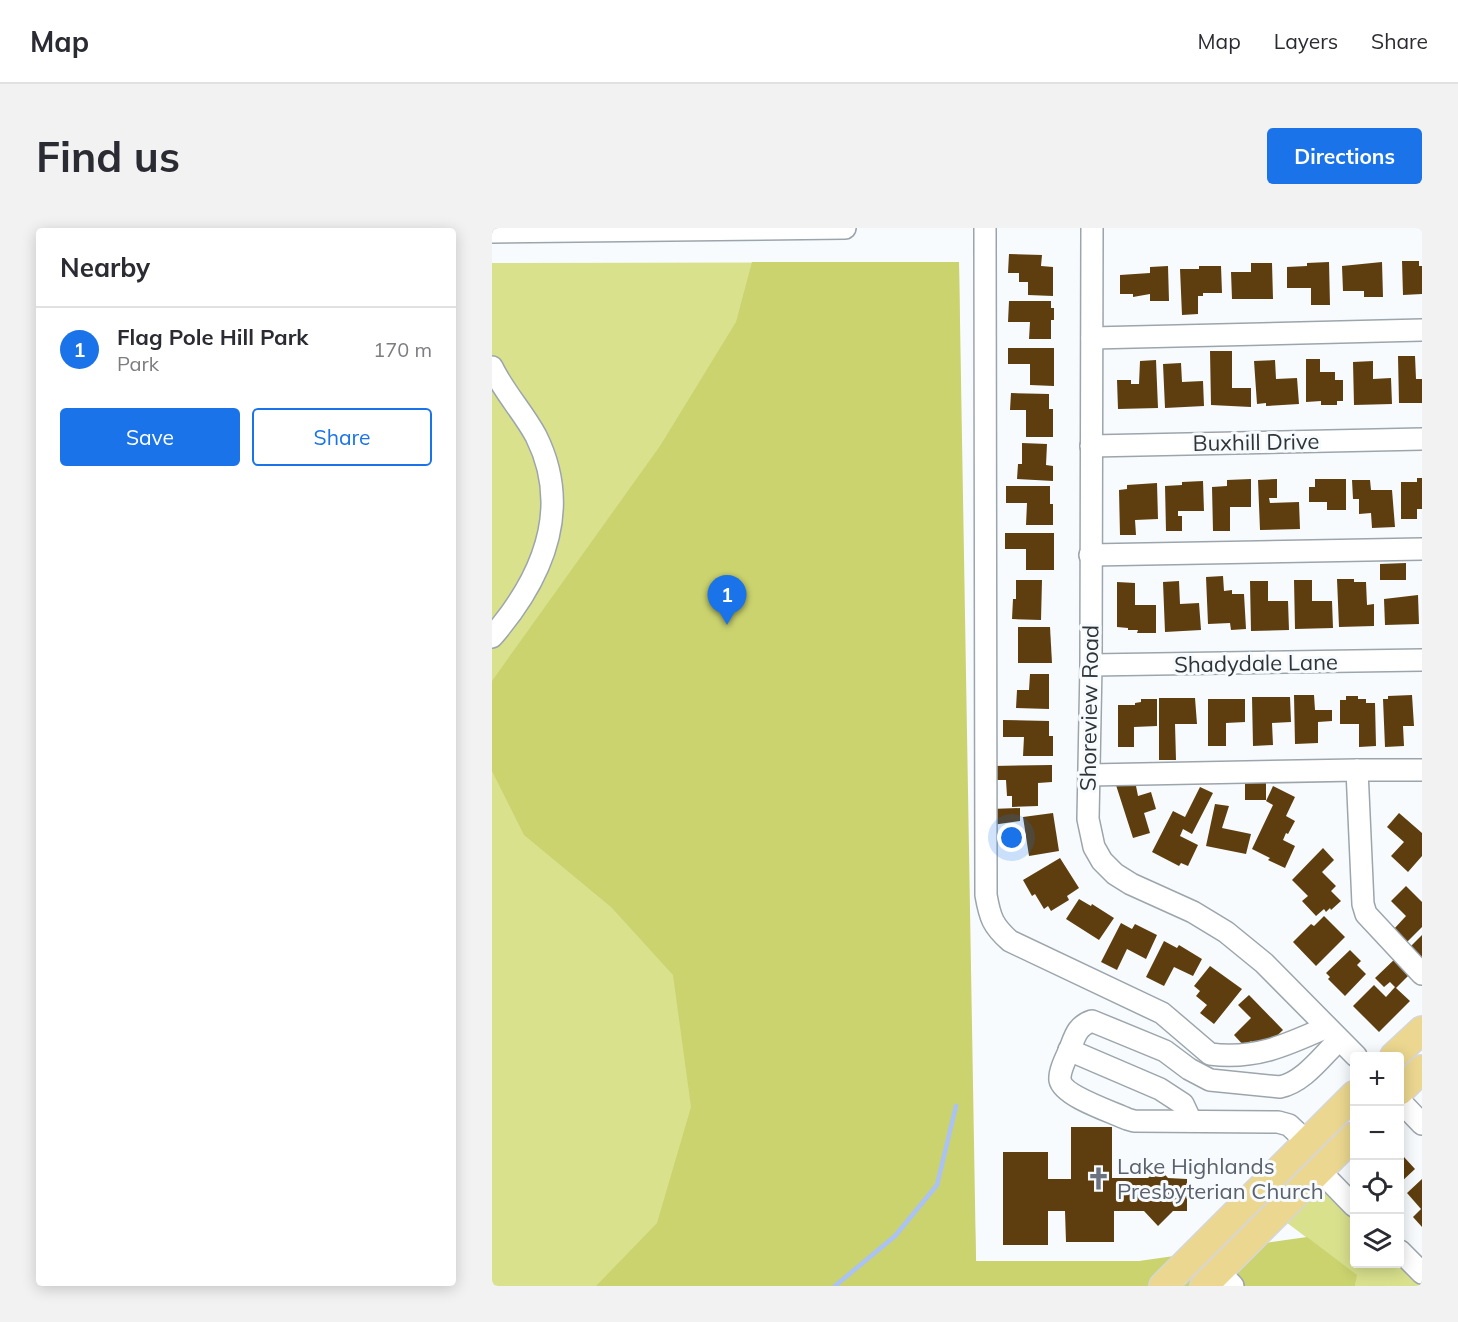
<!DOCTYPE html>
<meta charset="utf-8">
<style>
body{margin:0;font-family:Mulish,sans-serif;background:#f2f2f3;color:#2b2b33}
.controls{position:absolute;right:18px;bottom:18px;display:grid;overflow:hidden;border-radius:6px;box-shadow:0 3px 15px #0003}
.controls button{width:54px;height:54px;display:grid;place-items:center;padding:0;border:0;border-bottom:2px solid #e1e1e2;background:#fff;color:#2b2b33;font:30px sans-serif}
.you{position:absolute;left:520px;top:610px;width:21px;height:21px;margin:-15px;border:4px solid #fff;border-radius:50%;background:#1a73e8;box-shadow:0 0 0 9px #1a73e833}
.badge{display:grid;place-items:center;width:39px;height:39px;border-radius:50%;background:#1a73e8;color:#fff;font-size:20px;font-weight:700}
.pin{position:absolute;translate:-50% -50px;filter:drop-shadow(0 2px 3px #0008)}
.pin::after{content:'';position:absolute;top:32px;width:21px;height:18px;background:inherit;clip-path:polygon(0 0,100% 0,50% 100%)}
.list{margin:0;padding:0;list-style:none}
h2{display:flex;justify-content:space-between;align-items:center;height:78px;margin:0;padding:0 24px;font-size:26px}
h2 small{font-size:20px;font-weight:400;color:#7c7c81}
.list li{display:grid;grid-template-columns:39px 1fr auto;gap:18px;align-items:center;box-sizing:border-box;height:84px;padding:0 24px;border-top:2px solid #e1e1e2}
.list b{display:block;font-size:22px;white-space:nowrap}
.list p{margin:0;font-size:20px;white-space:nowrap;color:#7c7c81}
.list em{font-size:20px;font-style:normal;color:#7c7c81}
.actions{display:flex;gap:12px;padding:18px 24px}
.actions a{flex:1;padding:14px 0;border:2px solid #1a73e8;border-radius:6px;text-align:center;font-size:21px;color:#1a73e8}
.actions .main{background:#1a73e8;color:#fff}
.icon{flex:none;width:33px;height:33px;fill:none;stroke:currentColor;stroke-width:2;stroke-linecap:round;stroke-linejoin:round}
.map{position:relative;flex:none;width:930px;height:1058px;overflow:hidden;border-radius:6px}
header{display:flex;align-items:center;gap:36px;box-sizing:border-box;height:84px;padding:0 30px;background:#fff;border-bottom:2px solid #e1e1e2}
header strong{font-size:28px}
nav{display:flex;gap:33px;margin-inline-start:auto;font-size:21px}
.intro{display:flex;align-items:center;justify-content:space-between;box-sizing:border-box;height:144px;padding:0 36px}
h1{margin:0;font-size:42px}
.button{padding:15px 27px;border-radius:6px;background:#1a73e8;color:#fff;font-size:21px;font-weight:700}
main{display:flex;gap:36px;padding:0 36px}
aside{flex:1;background:#fff;border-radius:6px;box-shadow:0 3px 15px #0003}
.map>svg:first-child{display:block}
</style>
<header>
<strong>Map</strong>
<nav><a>Map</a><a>Layers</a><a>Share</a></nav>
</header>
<div class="intro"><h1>Find us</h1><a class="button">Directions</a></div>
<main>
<aside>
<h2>Nearby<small></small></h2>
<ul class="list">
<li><span class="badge">1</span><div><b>Flag Pole Hill Park</b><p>Park</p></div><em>170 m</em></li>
</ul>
<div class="actions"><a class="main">Save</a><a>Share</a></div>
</aside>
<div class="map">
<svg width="930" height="1058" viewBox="0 0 930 1058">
<rect width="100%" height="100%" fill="#f7fbfe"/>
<g fill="#d9e18d">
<path d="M 467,34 L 475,760 L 485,1058 L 0,1058 L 0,35 Z"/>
<path d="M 829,953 L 862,981 L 862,1036 L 908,1036 L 930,1049 L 930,1058 L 863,1058 L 864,1047 L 790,991 Z"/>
</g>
<path fill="#cad36e" d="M 260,34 L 467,34 L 484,1033 L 647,1033 L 815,1009 L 865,1047 L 863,1058 L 104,1058 L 165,995 L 199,879 L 181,747 L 119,679 L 32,607 L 0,543 L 0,453 L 168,218 L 244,94 Z"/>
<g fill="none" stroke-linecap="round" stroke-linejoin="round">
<path stroke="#aac2f4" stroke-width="4.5" d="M 343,1058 L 403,1008 L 445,957 L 464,878"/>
</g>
<g fill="#5e3e0e">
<path d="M 517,26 L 550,27 L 549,38 L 561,39 L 561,68 L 536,67 L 536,54 L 527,54 L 527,45 L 516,45 Z"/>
<path d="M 910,33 L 927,33 L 927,38 L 930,38 L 930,66 L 911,67 Z"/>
<path d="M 837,34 L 838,77 L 819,77 L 819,60 L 795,60 L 795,39 L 815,38 L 815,35 Z"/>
<path d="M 890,34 L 891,69 L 872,69 L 872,63 L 851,63 L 850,38 Z"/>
<path d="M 759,35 L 780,35 L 781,71 L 740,71 L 739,44 L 759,44 Z"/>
<path d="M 676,38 L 677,73 L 658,73 L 658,66 L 641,69 L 641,66 L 628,66 L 628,47 L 658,45 L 658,39 Z"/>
<path d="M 707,38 L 729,38 L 730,65 L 711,65 L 711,68 L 706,68 L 706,86 L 690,87 L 688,41 L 707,41 Z"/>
<path d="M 517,73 L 559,73 L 559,80 L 562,80 L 562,92 L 559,92 L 559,111 L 537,111 L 538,94 L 516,94 Z"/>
<path d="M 516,120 L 562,120 L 562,158 L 538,157 L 538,136 L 516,136 Z"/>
<path d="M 718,123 L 740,123 L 740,160 L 759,160 L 759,179 L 719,177 Z"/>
<path d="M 906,128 L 923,128 L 924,151 L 930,151 L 930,175 L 907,175 Z"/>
<path d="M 814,131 L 828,131 L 828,144 L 843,144 L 843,152 L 851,152 L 851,173 L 845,173 L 845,177 L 829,177 L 829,173 L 814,174 Z"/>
<path d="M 664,132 L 666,180 L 626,181 L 625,152 L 639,152 L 639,156 L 647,156 L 648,133 Z"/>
<path d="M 783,132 L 784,151 L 805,150 L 807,176 L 774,178 L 774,175 L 765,176 L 762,133 Z"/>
<path d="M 881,133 L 881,151 L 899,150 L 900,176 L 862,177 L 861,134 Z"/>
<path d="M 689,135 L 690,154 L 711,153 L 712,178 L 673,180 L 671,136 Z"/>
<path d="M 519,165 L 557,166 L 557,181 L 561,181 L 561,209 L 534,209 L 534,182 L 518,182 Z"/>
<path d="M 530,215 L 555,216 L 554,237 L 561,238 L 561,253 L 525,251 L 526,236 L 530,236 Z"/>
<path d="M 925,250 L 930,250 L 930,281 L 925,281 L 925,291 L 909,291 L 909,254 L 925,254 Z"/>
<path d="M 759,251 L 759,279 L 738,279 L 738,303 L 721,303 L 720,259 L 735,258 L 735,252 Z"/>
<path d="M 785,251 L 785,270 L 777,270 L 778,275 L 807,274 L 808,301 L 768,302 L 766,252 Z"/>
<path d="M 823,251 L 854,251 L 854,282 L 835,282 L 835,274 L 817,274 L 817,259 L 823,259 Z"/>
<path d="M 860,252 L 878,252 L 879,262 L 900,262 L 903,299 L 880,300 L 879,285 L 867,286 L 867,271 L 861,271 Z"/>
<path d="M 711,253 L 712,283 L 686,283 L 686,288 L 690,288 L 690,303 L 674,303 L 673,258 L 690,257 L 690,254 Z"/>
<path d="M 665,255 L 666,291 L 643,292 L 644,307 L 628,307 L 627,262 L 635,261 L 635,257 Z"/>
<path d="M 514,258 L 558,258 L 558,276 L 561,276 L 561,297 L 534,297 L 535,275 L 514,275 Z"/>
<path d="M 513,305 L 562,305 L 562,342 L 534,342 L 534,321 L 513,321 Z"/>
<path d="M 914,335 L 914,352 L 888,352 L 888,336 Z"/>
<path d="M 731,348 L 732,363 L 740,362 L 740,366 L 752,366 L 754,401 L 739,402 L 738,395 L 716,396 L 714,349 Z"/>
<path d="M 845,351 L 862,351 L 862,354 L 874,354 L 875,377 L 882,376 L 882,398 L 847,399 Z"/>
<path d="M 524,352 L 550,352 L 549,392 L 520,391 L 521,371 L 524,371 Z"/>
<path d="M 802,352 L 820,352 L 820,373 L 840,373 L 841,400 L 803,401 Z"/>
<path d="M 687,353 L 688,376 L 707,375 L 709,402 L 673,404 L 671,354 Z"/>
<path d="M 758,353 L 776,353 L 776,373 L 796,373 L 797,402 L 759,403 Z"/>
<path d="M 625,354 L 643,355 L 643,377 L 664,377 L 664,405 L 645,405 L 646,402 L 636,402 L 636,400 L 625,399 Z"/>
<path d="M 926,367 L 927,396 L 893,397 L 892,371 Z"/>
<path d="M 526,399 L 558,399 L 560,435 L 526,435 Z"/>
<path d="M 538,446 L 557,446 L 557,481 L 524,480 L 525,462 L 537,462 Z"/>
<path d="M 802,467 L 822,467 L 823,482 L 840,482 L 840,493 L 826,494 L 826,515 L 803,516 Z"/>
<path d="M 920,467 L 922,498 L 911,498 L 912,518 L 893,519 L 891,471 L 896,471 L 896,468 Z"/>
<path d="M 854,468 L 866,468 L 866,471 L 874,471 L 874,475 L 883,475 L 884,518 L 867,519 L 867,496 L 848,496 L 848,472 L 854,472 Z"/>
<path d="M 760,469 L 798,469 L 799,494 L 780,495 L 781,517 L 761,518 Z"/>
<path d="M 667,470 L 703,470 L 705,496 L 683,496 L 684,532 L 667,532 Z"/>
<path d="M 649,471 L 665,471 L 665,498 L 642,499 L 642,519 L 626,519 L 626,477 L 643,477 L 643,475 L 649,474 Z"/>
<path d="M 716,471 L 753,471 L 753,494 L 734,495 L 734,518 L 716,518 Z"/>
<path d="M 511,492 L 557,493 L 557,508 L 561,508 L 561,528 L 531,528 L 532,509 L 511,509 Z"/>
<path d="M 560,537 L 560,554 L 546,555 L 546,578 L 520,579 L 520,568 L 515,568 L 514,552 L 501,552 L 501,538 Z"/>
<rect x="753" y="551" width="21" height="21"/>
<path d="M 643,553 L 646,568 L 659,564 L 664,581 L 652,585 L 658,605 L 641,610 L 623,554 Z"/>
<path d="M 781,558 L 803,569 L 794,588 L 803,593 L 796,606 L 794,605 L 791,612 L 803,618 L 793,640 L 776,632 L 778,630 L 760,621 L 781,577 L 774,573 Z"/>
<path d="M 708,559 L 721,565 L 700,606 L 691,601 L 688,608 L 706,617 L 696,638 L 689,635 L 687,638 L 660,624 L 681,583 L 693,589 Z"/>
<path d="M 723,576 L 737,578 L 730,600 L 759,606 L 754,626 L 714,618 Z"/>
<path d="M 528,580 L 528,593 L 500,597 L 499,581 Z"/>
<path d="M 561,585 L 567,623 L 537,628 L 531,589 Z"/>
<path d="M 907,585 L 930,605 L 930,628 L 916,644 L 899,628 L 912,614 L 895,599 Z"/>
<path d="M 831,620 L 842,632 L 830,644 L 844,658 L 839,663 L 849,673 L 839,682 L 838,680 L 834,684 L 832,681 L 824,688 L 810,673 L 816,668 L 800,652 Z"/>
<path d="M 568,630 L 587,660 L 575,668 L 577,672 L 559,683 L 556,678 L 552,681 L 543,666 L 540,668 L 531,652 Z"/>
<path d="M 914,658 L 930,674 L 930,699 L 914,715 L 901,702 L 914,688 L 899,673 Z"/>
<path d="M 587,671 L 599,678 L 600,676 L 622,690 L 607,712 L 574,691 Z"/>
<path d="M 832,688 L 853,709 L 824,738 L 801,714 L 819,696 L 822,698 Z"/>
<path d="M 629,695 L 640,701 L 643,696 L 665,707 L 654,731 L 635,721 L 625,742 L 609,734 Z"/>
<path d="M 930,707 L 930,738 L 915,722 Z"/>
<path d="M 672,713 L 685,720 L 687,717 L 710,731 L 701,748 L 682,739 L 672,758 L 654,749 Z"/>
<path d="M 858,722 L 869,733 L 865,737 L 874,746 L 853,768 L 836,751 L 838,749 L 834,745 Z"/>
<path d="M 905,729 L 920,744 L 904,760 L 918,773 L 887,804 L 861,778 L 882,757 L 894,769 L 903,759 L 898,754 L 892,759 L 883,750 Z"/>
<path d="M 718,738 L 750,761 L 722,796 L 708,785 L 715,777 L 704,768 L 708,763 L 702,758 Z"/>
<path d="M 757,767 L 791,802 L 773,819 L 765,819 L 759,813 L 753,819 L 742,807 L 759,790 L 746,777 Z"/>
<path d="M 579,899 L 620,899 L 620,950 L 656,950 L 667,940 L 676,950 L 695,951 L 695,983 L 681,983 L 666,998 L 652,983 L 622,983 L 622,1014 L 574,1014 L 573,983 L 556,983 L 556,1017 L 511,1017 L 511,924 L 556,924 L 556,951 L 579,951 Z"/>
<path d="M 908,928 L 910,931 L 912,929 L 923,941 L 908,955 Z"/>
<path d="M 930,951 L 930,999 L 921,989 L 929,981 L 915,965 Z"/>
</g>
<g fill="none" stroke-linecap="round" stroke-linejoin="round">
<defs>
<g id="minor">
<path d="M 493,0 L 494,667 C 498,690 501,698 518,713 L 670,785 L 718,826 C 763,832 795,817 835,799"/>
<path d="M 600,0 L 599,437 L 596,591 L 602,619 L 610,633 L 623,646 L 639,656 L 701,684 L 734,704 L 772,735 L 864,828"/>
<path d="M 0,4 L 353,0"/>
<path d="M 600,110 L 930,102"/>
<path d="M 0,139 C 12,164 31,184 44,208 C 81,282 50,351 0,409"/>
<path d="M 599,218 L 930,211"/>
<path d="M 598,327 L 930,321"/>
<path d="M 599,437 L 930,432"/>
<path d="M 865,542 L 930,542"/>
<path d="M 597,547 L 865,542 L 871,676 L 874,686 L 930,746"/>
<path d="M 577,822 L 668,861 L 691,876 L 699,893"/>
<path d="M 908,873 L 930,896"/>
<path d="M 815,914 L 797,897 L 786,894 L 642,893 L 635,891 C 620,884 571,868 568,852 C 567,843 574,830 578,821 C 583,808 585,798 600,793 L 673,823 L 697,841 L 718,852 L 788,859 C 812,854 830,828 847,812"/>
<path d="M 827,942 L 862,978"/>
<path d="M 908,1023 L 930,1045"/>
<path d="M 727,1043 L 741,1058"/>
</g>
<g id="major">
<path d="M 902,828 L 930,802"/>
<path d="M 908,863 L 930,841"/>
<path d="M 671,1058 L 862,867"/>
<path d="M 712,1058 L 862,908"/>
</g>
</defs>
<use href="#minor" stroke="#9ca5ac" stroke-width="24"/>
<use href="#major" stroke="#d6d6d7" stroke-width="30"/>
<use href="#minor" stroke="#fff" stroke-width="21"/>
<use href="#major" stroke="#ebd78f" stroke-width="27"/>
</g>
<defs>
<symbol id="church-bare" viewBox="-9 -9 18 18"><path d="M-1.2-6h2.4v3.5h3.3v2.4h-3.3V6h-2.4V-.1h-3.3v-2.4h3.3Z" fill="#6b7280" stroke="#f7fbfe" stroke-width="2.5" paint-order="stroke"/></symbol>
</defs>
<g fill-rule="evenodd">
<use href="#church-bare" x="590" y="934" width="33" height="33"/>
</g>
<g text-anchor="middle" stroke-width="6" stroke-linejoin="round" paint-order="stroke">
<g font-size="22" fill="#303437" stroke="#f7fbfe">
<text transform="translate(764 214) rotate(-1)" y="8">Buxhill Drive</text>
<text transform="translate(764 435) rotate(-1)" y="8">Shadydale Lane</text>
<text transform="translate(597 480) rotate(-89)" y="8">Shoreview Road</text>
</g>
<g font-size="22" fill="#5b616d" stroke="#f7fbfe" text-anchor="start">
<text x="625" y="946">Lake Highlands<tspan x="625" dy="25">Presbyterian Church</tspan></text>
</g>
</g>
</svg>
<div class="controls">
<button>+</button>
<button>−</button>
<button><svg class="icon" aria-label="locate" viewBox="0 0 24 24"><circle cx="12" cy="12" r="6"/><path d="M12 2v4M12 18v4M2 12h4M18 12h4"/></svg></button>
<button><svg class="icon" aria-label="layers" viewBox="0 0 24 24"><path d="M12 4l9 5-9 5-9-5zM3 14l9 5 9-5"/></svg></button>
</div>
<div class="you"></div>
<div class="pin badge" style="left:235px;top:397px">1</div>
</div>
</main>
